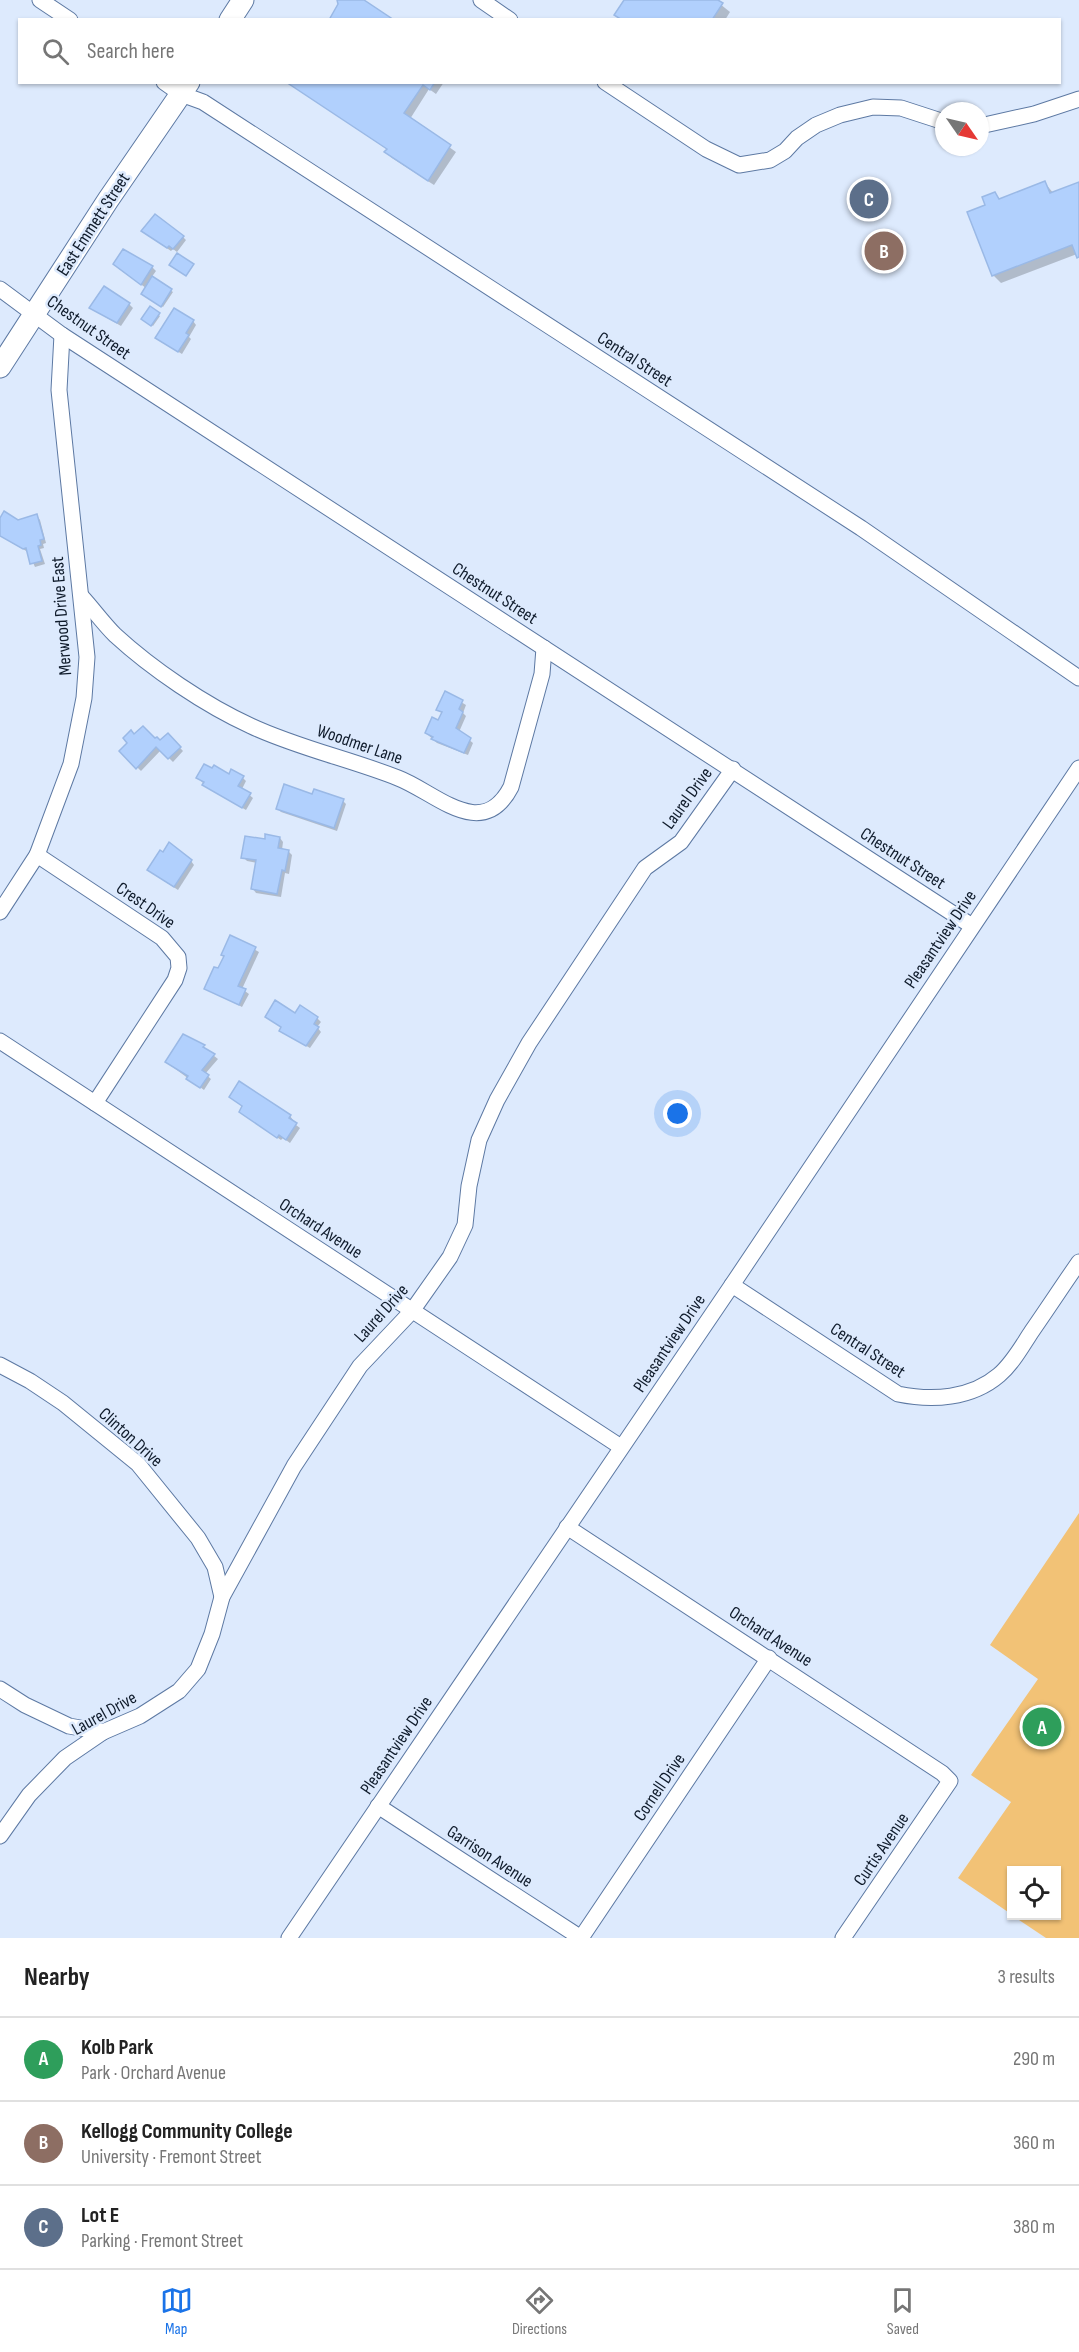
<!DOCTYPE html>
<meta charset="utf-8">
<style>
body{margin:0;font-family:"Sofia Sans Condensed",sans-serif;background:#f2f2f2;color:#222}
.controls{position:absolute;right:18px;bottom:18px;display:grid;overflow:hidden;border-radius:0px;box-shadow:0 2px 4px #0004}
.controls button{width:54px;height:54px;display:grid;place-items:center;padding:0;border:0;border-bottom:2px solid #e0e0e0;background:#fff;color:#222;font:30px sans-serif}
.compass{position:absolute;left:935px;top:102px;width:54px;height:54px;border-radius:50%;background:#fff;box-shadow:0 2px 4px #0004;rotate:124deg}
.you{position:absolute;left:678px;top:1114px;width:21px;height:21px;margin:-15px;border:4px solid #fff;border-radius:50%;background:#1a73e8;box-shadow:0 0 0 9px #1a73e833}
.badge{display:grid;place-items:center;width:39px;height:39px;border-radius:50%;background:#1a73e8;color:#fff;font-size:20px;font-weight:700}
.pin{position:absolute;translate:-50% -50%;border:3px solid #fff;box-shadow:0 2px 6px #0006}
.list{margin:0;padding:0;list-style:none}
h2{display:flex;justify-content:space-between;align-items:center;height:78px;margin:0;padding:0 24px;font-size:26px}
h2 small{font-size:20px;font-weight:400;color:#767676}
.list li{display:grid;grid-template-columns:39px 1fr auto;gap:18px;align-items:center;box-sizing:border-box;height:84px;padding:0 24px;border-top:2px solid #e0e0e0}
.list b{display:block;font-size:22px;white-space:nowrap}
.list p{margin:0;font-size:20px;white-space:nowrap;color:#767676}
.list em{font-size:20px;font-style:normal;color:#767676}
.icon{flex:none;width:33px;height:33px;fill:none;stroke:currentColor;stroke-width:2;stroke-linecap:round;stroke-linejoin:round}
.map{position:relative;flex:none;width:1079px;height:1938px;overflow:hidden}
.search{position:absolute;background:#fff;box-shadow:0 2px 4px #0004;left:18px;right:18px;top:18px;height:66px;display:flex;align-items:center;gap:15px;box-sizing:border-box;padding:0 21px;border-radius:0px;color:#767676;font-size:22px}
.sheet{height:330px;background:#fff}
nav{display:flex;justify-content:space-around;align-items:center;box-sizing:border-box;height:84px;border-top:2px solid #e0e0e0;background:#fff;font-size:16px;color:#767676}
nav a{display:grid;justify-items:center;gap:3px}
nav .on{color:#1a73e8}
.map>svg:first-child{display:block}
</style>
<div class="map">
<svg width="1079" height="1938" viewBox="0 0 1079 1938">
<rect width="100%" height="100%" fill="#ddeafd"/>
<path fill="#f2c276" d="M 1079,1513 L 1079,1938 L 1046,1938 L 1013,1916 L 1056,1916 L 1056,1870 L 1012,1870 L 1011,1914 L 958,1878 L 1011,1802 L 971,1775 L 1038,1679 L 990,1645 Z"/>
<g fill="#0003">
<path d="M 626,0 L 715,0 L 730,12 L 725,20 L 621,20 Z"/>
<path d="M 288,82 L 444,82 L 436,94 L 429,89 L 410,119 L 456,152 L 434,185 L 392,158 L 386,152 L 388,150 Z"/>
<path d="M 1045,183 L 1054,194 L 1079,183 L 1079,258 L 1077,254 L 1001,283 L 993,275 L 987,206 L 995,194 L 1001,200 Z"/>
<path d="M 146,234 L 183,237 L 186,240 L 177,252 L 173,249 L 171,251 Z"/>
<path d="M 123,251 L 152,267 L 156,271 L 151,278 L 173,292 L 163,307 L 144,295 L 146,288 L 118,268 Z"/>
<path d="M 129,304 L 133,308 L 121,326 L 95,311 Z"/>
<path d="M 150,309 L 160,316 L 153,326 L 143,319 Z"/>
<path d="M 193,321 L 196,325 L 189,337 L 191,339 L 182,354 L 161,341 Z"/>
<path d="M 37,516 L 40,520 L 46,543 L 43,544 L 44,548 L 40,549 L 45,564 L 35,567 L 28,552 L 0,536 L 0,522 L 18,521 Z"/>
<path d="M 446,693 L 466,705 L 463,713 L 466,716 L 459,732 L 473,743 L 468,755 L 437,743 L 426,733 L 439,722 L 442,713 L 438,710 Z"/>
<path d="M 168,735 L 183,751 L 173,762 L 161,750 L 141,771 L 121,751 L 134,736 L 160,742 Z"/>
<path d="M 229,776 L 243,778 L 246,781 L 242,789 L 253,798 L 246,810 L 208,788 L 198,778 Z"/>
<path d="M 313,796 L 343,801 L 346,804 L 337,831 L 281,812 L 277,808 Z"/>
<path d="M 280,838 L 283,842 L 282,850 L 288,851 L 292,855 L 289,874 L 285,873 L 281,897 L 256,893 L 253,889 L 257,863 L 247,861 L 243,857 L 266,841 Z"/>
<path d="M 191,861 L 194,865 L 178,890 L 152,873 Z"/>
<path d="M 231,937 L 259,952 L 242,989 L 249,994 L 242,1007 L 206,988 L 219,970 Z"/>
<path d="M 317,1018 L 321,1022 L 317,1027 L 321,1032 L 310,1048 L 281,1031 Z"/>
<path d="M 196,1042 L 218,1059 L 205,1074 L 211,1079 L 204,1090 L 170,1065 Z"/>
<path d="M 244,1115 L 290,1116 L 293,1120 L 292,1122 L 300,1128 L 290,1143 L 283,1138 L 281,1140 Z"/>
</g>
<g fill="#b1d0fd" stroke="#9ab9e6" stroke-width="1.5">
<path d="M 337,0 L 364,0 L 394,20 L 329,20 L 338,4 Z"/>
<path d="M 624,0 L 718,0 L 723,3 L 712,20 L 622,20 L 614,15 Z"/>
<path d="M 286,82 L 435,82 L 430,90 L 423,85 L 404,113 L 451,145 L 428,181 L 384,152 L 387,149 Z"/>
<path d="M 1045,181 L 1050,193 L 1079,182 L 1079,257 L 1077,258 L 1072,245 L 992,276 L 967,212 L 985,205 L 982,197 L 995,192 L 999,199 Z"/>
<path d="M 155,214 L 184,236 L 173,249 L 169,246 L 167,248 L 141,231 Z"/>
<path d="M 123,249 L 153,266 L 141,285 L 113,264 Z"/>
<path d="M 177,253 L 194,264 L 186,276 L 169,265 Z"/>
<path d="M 152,276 L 172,289 L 161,307 L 141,294 Z"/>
<path d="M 104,286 L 130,303 L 117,323 L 89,308 Z"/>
<path d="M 150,306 L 160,313 L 151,326 L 141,319 Z"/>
<path d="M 174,308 L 194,320 L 186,333 L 189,335 L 178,352 L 155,338 Z"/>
<path d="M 4,511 L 18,520 L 37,514 L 44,539 L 40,540 L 41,545 L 38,546 L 42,561 L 30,564 L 26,548 L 23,549 L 0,536 L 0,518 Z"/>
<path d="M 445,691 L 463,700 L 459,709 L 463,712 L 456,728 L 471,738 L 464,753 L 431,739 L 433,737 L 425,733 L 432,717 L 438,720 L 442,712 L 436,710 Z"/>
<path d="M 143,726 L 155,738 L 157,737 L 160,740 L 168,733 L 181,747 L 168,759 L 156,747 L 136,769 L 119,751 L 127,743 L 123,738 L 131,730 L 134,734 Z"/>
<path d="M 204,764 L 212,768 L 214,765 L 229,774 L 231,769 L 244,776 L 238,786 L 251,793 L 242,808 L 202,785 L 204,782 L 196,778 Z"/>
<path d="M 284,784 L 312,794 L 314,789 L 344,799 L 334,828 L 276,809 Z"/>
<path d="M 265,834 L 280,837 L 278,848 L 289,850 L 285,871 L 282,870 L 277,894 L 251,889 L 256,860 L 241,858 L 245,836 L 265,839 Z"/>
<path d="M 169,842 L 192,860 L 174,887 L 147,870 L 160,850 L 163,852 Z"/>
<path d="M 230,935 L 256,947 L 238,986 L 246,989 L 239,1005 L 204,989 L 214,967 L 218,968 L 224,956 L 221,955 Z"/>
<path d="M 275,1000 L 295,1013 L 300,1005 L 318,1017 L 314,1024 L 319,1027 L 306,1046 L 279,1031 L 281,1027 L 265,1017 Z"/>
<path d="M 183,1034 L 205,1045 L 203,1047 L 215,1054 L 202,1070 L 209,1075 L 200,1088 L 186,1079 L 188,1076 L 165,1062 Z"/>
<path d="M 239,1081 L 291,1115 L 289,1118 L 297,1123 L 286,1140 L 279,1135 L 277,1138 L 239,1112 L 242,1106 L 229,1097 Z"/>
</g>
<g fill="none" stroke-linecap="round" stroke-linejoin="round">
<defs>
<g id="street">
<path d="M 40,0 L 70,20"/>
<path d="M 481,0 L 510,20"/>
<path d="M 164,82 L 181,94 L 203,102 L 861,528 L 1079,678"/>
<path d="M 605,82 L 706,149 L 739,165 L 770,160 L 785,151 L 797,138 L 816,125 L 840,115 L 873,107 L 901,108 L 944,122"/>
<path d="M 980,126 L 1034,114 L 1079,99"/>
<path d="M 0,289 L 62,335 L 972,926"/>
<path d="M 82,597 C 93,609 103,623 115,635 C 152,669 205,705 251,726 C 298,748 350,759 398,778 C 435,792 482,843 511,787 L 542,674 L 544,648"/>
<path d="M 37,855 L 162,938 L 178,957 L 179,968 L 175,980 L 95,1103"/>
<path d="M 0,912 L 37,855 L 71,764 L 84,698 L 87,657 L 59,390 L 62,335"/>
<path d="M 0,1041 L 621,1447"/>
<path d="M 732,1285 L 898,1394 C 932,1401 971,1399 999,1375 C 1013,1363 1022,1346 1032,1331 C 1048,1308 1063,1285 1079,1262"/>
<path d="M 0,1365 L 30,1381 L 63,1403 L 138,1464 L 198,1538 L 215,1567 L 222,1597"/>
<path d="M 567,1527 L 942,1773 L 950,1781 L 843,1938"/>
<path d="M 0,1689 L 25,1705 L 69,1726 L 103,1732"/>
<path d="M 378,1806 L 581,1938"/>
<path d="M 0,1836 L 29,1795 L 65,1758 L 103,1732 L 140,1716 L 179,1691 L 198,1669 L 212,1634 L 222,1597 L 294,1466 L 360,1366 L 412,1311 L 450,1257 L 465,1225 L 469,1186 L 479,1140 L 497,1100 L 529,1043 L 645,868 L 681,842 L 733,769"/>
<path d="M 289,1938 L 732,1285 L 1079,768"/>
<path d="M 581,1938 L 769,1658"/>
</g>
<g id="secondary">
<path d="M 230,20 L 243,0"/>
<path d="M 0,367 L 108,200 L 189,82"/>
</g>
</defs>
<use href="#street" stroke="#5d79a3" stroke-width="17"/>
<use href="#secondary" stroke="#5d79a3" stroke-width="23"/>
<use href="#street" stroke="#fff" stroke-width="15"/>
<use href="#secondary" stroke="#fff" stroke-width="21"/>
</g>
<g text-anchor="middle" stroke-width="5" stroke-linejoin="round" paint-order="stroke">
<g font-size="18" fill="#0f1b2b" stroke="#ddeafd">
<text transform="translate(93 224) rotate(-57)" y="6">East Emmett Street</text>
<text transform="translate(89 327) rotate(35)" y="6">Chestnut Street</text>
<text transform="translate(635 359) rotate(33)" y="6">Central Street</text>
<text transform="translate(495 593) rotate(33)" y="6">Chestnut Street</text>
<text transform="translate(61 616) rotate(-94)" y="6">Merwood Drive East</text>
<text transform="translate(360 744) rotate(19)" y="6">Woodmer Lane</text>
<text transform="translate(687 798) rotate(-54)" y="6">Laurel Drive</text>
<text transform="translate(903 858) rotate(33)" y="6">Chestnut Street</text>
<text transform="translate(146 905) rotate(35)" y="6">Crest Drive</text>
<text transform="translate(940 939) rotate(-56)" y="6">Pleasantview Drive</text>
<text transform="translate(321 1228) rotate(33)" y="6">Orchard Avenue</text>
<text transform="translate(381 1313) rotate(-48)" y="6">Laurel Drive</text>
<text transform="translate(669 1343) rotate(-56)" y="6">Pleasantview Drive</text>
<text transform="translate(868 1350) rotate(33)" y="6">Central Street</text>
<text transform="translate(131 1437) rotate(42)" y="6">Clinton Drive</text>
<text transform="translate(771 1636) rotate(33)" y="6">Orchard Avenue</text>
<text transform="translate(104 1713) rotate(-29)" y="6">Laurel Drive</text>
<text transform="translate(396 1745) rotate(-56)" y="6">Pleasantview Drive</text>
<text transform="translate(659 1787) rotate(-56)" y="6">Cornell Drive</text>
<text transform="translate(881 1849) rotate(-56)" y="6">Curtis Avenue</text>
<text transform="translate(490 1856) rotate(33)" y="6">Garrison Avenue</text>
</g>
</g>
</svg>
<div class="controls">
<button><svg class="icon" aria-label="locate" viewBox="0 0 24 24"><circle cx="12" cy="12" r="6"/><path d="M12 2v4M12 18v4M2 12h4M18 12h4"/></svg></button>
</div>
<svg class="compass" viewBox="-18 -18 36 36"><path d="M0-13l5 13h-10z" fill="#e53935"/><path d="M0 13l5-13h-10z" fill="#767676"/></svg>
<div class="you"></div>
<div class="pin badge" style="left:1042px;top:1727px;background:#2e9e5b">A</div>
<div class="pin badge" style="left:884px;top:251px;background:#8d6e63">B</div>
<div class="pin badge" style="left:869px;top:199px;background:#5c6f8a">C</div>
<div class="search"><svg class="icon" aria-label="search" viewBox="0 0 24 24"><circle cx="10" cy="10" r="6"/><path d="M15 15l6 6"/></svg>Search here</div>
</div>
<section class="sheet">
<h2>Nearby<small>3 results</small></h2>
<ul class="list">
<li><span class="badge" style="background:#2e9e5b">A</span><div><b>Kolb Park</b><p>Park · Orchard Avenue</p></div><em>290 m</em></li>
<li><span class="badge" style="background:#8d6e63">B</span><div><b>Kellogg Community College</b><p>University · Fremont Street</p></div><em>360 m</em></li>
<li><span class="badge" style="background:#5c6f8a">C</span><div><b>Lot E</b><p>Parking · Fremont Street</p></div><em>380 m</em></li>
</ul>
</section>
<nav>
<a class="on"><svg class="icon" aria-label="map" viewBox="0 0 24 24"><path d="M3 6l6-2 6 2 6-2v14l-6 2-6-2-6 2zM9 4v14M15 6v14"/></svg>Map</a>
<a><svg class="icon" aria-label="directions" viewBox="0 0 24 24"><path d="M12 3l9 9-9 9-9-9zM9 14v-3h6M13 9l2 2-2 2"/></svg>Directions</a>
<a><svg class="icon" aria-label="saved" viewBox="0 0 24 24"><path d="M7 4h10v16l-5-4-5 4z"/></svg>Saved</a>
</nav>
